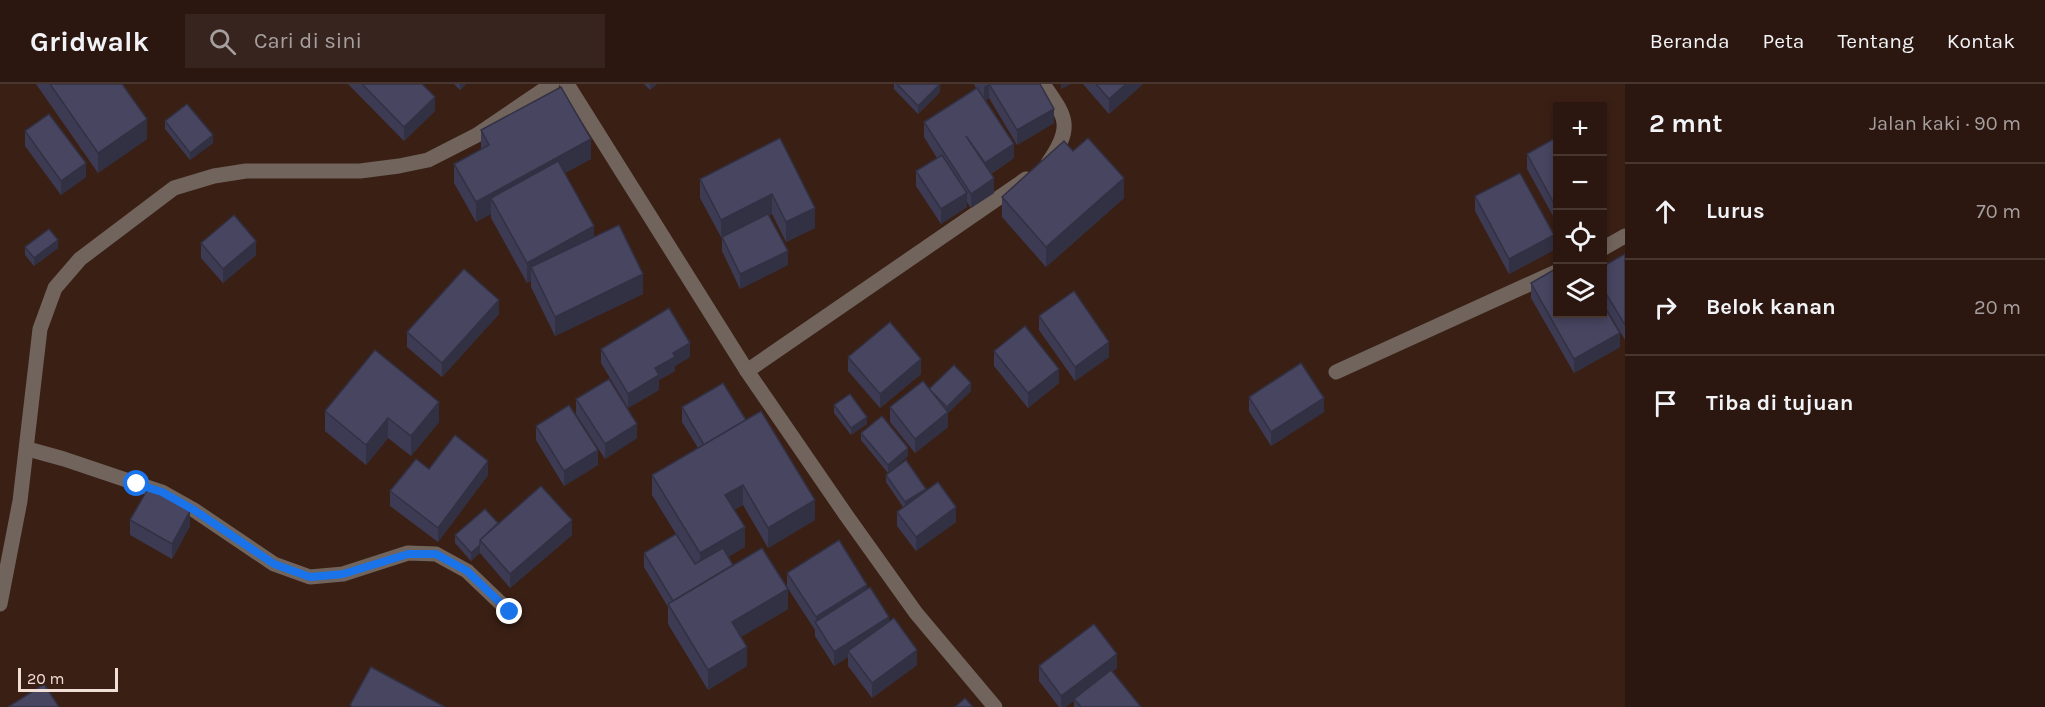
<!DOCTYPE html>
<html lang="id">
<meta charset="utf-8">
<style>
body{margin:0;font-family:Karla,sans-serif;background:#38241e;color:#f1f3f6}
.controls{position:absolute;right:18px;top:18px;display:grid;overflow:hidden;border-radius:0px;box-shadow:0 3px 9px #0003}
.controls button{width:54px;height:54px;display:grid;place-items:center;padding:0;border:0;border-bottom:2px solid #483630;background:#2c1710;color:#f1f3f6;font:30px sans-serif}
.scale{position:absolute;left:18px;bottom:15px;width:100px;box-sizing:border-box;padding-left:6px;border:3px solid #f1ded7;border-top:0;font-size:16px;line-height:21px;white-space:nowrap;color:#f1ded7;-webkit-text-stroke:4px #3a1f15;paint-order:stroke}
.stop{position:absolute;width:18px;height:18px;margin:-14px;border:4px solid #1a73e8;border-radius:50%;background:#fff}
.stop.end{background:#1a73e8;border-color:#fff;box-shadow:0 2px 6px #0008}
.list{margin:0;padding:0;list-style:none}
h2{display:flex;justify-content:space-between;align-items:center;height:78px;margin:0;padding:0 24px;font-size:26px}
h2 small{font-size:20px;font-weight:400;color:#a69f9f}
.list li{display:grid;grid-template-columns:39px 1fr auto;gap:18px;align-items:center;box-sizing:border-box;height:96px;padding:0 24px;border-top:2px solid #483630}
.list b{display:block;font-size:22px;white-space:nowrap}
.list em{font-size:20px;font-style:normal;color:#a69f9f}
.icon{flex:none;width:33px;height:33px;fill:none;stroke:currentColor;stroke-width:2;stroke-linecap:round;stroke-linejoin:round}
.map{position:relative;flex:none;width:1625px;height:623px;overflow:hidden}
header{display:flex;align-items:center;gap:36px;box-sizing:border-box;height:84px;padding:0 30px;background:#2c1710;border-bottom:2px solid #483630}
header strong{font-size:28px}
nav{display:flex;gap:33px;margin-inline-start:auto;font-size:21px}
.search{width:420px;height:54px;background:#38241e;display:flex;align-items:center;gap:15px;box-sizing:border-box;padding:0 21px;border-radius:0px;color:#a69f9f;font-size:22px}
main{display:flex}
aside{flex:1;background:#2c1710}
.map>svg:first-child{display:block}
</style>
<header>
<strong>Gridwalk</strong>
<div class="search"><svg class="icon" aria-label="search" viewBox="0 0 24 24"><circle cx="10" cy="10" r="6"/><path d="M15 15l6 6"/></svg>Cari di sini</div>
<nav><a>Beranda</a><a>Peta</a><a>Tentang</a><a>Kontak</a></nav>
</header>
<main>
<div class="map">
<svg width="1625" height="623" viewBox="0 0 1625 623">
<rect width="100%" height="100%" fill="#3a1f15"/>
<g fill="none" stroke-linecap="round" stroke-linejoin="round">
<g stroke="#70645c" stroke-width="15">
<path d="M 567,0 L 747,287 L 846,431 L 916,529 L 995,623"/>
<path d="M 1043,0 C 1066,33 1074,42 1048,79"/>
<path d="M 1602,165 L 1625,152"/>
<path d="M 747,287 L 1026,95"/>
<path d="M 1336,288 L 1558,187"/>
<path d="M 28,365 L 64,375 L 162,408 L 194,426 L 274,480 L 310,493 L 343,490 L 408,469 L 436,470 L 467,487 L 510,528"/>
<path d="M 0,520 L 20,417 L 40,245 L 55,204 L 80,175 L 174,104 L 214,92 L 246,87 L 360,87 L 399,82 L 428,76 L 477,51 L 552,0"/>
</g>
</g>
<g fill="#3d3b53">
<path d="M 36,0 L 122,0 L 147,55 L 98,89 Z"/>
<path d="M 348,0 L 422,0 L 435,27 L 404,57 Z"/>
<path d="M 454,0 L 466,0 L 460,6 Z"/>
<path d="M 644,0 L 657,0 L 650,6 Z"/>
<path d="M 894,0 L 940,0 L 940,8 L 918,30 L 894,5 Z"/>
<path d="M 974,0 L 1040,0 L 1054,39 L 1017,61 L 989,14 L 985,17 L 1014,74 L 991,90 L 994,109 L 971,124 L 967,118 L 967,123 L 941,140 L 916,102 L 916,87 L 937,74 L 924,53 L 924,38 L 976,4 Z"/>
<path d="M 1083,0 L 1143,0 L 1109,30 Z"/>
<path d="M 165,37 L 213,59 L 190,76 L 165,45 Z"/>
<path d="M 481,46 L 591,75 L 564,89 L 594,153 L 643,210 L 555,252 L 531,203 L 531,197 L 527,199 L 491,134 L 491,130 L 476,138 L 454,99 L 454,80 L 481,65 Z"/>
<path d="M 25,47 L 86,93 L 61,111 L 25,62 Z"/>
<path d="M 1557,53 L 1557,139 L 1527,85 L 1527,70 Z"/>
<path d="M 780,54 L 815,144 L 786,158 L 772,130 L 769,132 L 788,181 L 740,205 L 722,167 L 722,155 L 700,114 L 700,95 Z"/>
<path d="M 1073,67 L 1124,114 L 1046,183 L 1002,133 L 1002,113 Z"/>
<path d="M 1475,112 L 1554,166 L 1509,190 L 1475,127 Z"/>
<path d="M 201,159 L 256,171 L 223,199 L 201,174 Z"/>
<path d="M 25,163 L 58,164 L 34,182 L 25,171 Z"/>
<path d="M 1625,170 L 1625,256 L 1602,217 L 1602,183 Z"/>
<path d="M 1531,199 L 1620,263 L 1574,289 L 1531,214 Z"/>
<path d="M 499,230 L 442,293 L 407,263 L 407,248 Z"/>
<path d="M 1039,232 L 1109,273 L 1075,297 L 1039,246 Z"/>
<path d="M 601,265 L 690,273 L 675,282 L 675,287 L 659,296 L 659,306 L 628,324 L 601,279 Z"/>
<path d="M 994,267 L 1059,299 L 1028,324 L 994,282 Z"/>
<path d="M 848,273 L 921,290 L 880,324 L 848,287 Z"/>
<path d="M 929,305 L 971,307 L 948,329 L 948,343 L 915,369 L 890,338 L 890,323 Z"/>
<path d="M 1249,313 L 1324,328 L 1271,362 L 1249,327 Z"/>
<path d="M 576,315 L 637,354 L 605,375 L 576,330 Z"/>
<path d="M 834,321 L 867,340 L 851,351 L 834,329 Z"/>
<path d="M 682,323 L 746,336 L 815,436 L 768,464 L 743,421 L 734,426 L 745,463 L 728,473 L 733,481 L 788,525 L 741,553 L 747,582 L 708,606 L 668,540 L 668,523 L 644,483 L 644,469 L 676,450 L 652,411 L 652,391 L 698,364 L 682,338 Z"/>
<path d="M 325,327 L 439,338 L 411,372 L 388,354 L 366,381 L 325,347 Z"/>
<path d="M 536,342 L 598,381 L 564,402 L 536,356 Z"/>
<path d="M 861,349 L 908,372 L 888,389 L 861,356 Z"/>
<path d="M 429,385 L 488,391 L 438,458 L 390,422 L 390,407 Z"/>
<path d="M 886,391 L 926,407 L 956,438 L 916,467 L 897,442 L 897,428 L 903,423 L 886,398 Z"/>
<path d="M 130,436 L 190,442 L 172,475 L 130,451 Z"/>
<path d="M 498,439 L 572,451 L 510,504 L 480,469 L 471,477 L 455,459 L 455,451 Z"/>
<path d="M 787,489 L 867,505 L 917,581 L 872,614 L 848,582 L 848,573 L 834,582 L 815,552 L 815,546 L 787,503 Z"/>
<path d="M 1039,582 L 1117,584 L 1112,588 L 1141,623 L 1074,623 L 1074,617 L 1065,623 L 1059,623 L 1039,597 Z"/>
</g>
<g fill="#323043">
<path d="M 460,0 L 466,0 L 460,6 Z"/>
<path d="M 650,0 L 657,0 L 650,6 Z"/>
<path d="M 940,0 L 940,8 L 918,30 L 918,22 Z"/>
<path d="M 989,0 L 989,14 L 984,17 L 984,3 Z"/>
<path d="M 1061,0 L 1071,0 L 1061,5 Z"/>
<path d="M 1126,0 L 1143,0 L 1109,30 L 1109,15 Z"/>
<path d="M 435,13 L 435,27 L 404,57 L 404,43 Z"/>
<path d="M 1054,25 L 1054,39 L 1017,61 L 1017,46 Z"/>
<path d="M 147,35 L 147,55 L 98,89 L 98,69 Z"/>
<path d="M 213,51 L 213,59 L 190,76 L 190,69 Z"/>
<path d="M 591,55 L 591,75 L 498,126 L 491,114 L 491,130 L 476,138 L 476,118 Z"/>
<path d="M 1014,60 L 1014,74 L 985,93 L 985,79 Z"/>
<path d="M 86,79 L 86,93 L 61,111 L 61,97 Z"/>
<path d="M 994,94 L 994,109 L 971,124 L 971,110 Z"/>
<path d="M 1124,94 L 1124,114 L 1046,183 L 1046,163 Z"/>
<path d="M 967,109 L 967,123 L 941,140 L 941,125 Z"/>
<path d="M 772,110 L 772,130 L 723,155 L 722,153 L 721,156 L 721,136 Z"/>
<path d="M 1606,116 L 1606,130 L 1602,132 L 1602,117 Z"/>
<path d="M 815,124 L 815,144 L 786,158 L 786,138 Z"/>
<path d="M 594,142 L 594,162 L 531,183 L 531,197 L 527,199 L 527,179 Z"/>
<path d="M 1554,151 L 1554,166 L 1509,190 L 1509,175 Z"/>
<path d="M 58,156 L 58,164 L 34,182 L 34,174 Z"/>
<path d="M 256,157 L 256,171 L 223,199 L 223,185 Z"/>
<path d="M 788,167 L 788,181 L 740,205 L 740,190 Z"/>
<path d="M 643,190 L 643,210 L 555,252 L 555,233 Z"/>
<path d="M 499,216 L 499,230 L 442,293 L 442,279 Z"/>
<path d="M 1620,249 L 1620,263 L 1574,289 L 1574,275 Z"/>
<path d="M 1109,258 L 1109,273 L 1075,297 L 1075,283 Z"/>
<path d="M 690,259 L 690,273 L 675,282 L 675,287 L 659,296 L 659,306 L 628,324 L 628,310 L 673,269 Z"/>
<path d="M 921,275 L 921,290 L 880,324 L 880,310 Z"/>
<path d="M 1059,285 L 1059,299 L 1028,324 L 1028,309 Z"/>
<path d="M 971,299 L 971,307 L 948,329 L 948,343 L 915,369 L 915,355 L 947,329 L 947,323 Z"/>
<path d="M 1324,314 L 1324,328 L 1271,362 L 1271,348 Z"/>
<path d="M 439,318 L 439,338 L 411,372 L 411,352 Z"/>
<path d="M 867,333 L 867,340 L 851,351 L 851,344 Z"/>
<path d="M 388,334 L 388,354 L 366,381 L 366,361 Z"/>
<path d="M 637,340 L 637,354 L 605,375 L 605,360 Z"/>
<path d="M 908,364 L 908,372 L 888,389 L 888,381 Z"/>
<path d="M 598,366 L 598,381 L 564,402 L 564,387 Z"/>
<path d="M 488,377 L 488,391 L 438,458 L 438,444 Z"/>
<path d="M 743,401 L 743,421 L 725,431 L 725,411 Z"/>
<path d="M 926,405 L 926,412 L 905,426 L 905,418 Z"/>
<path d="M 815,416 L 815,436 L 768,464 L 768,444 Z"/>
<path d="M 956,423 L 956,438 L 916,467 L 916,453 Z"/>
<path d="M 190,427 L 190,442 L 172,475 L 172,460 Z"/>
<path d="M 572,436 L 572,451 L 510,504 L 510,490 Z"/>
<path d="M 745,443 L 745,463 L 700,489 L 700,469 Z"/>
<path d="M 480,461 L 480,469 L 471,477 L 471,469 Z"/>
<path d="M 867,501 L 867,516 L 816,540 L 816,533 Z"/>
<path d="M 788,505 L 788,525 L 732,558 L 732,538 Z"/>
<path d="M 889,533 L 889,548 L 848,567 L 848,573 L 834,582 L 834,568 Z"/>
<path d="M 747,563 L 747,582 L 708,606 L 708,586 Z"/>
<path d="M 917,566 L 917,581 L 872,614 L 872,599 Z"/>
<path d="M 1117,570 L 1117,584 L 1075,616 L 1074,615 L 1074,617 L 1065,623 L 1061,623 L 1061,612 Z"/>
</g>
<g fill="#474560" stroke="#323043" stroke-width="1.5">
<path d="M 50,0 L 122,0 L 147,35 L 98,69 Z"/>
<path d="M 362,0 L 422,0 L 435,13 L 404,43 Z"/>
<path d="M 897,0 L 940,0 L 918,22 Z"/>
<path d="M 989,0 L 1040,0 L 1054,25 L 1017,46 Z"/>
<path d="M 1096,0 L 1126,0 L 1109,15 Z"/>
<path d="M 561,3 L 591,55 L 476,118 L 454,80 L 489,61 L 481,46 Z"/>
<path d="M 977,4 L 1014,60 L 985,79 L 966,52 L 994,94 L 971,110 L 924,38 Z"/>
<path d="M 187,20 L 213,51 L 190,69 L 165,37 Z"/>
<path d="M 49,30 L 86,79 L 61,97 L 25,47 Z"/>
<path d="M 1557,53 L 1557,125 L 1527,70 Z"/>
<path d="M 780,54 L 815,124 L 786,138 L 772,110 L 721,136 L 700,95 Z"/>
<path d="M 1088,54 L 1124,94 L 1046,163 L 1002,113 L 1064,57 L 1073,67 Z"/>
<path d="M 942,71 L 967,109 L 941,125 L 916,87 Z"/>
<path d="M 558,77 L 594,142 L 527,179 L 491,114 Z"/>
<path d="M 1520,89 L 1554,151 L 1509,175 L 1475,112 Z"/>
<path d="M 1602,110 L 1606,116 L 1602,117 Z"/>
<path d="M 768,130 L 788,167 L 740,190 L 722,153 Z"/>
<path d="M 234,131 L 256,157 L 223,185 L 201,159 Z"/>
<path d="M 619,141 L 643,190 L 555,233 L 531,183 Z"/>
<path d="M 49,145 L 58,156 L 34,174 L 25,163 Z"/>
<path d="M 1625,170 L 1625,241 L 1602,203 L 1602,183 Z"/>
<path d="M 1557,184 L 1557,230 L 1602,230 L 1602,219 L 1620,249 L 1574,275 L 1531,199 Z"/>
<path d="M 464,185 L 499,216 L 442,279 L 407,248 Z"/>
<path d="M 1074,207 L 1109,258 L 1075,283 L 1039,232 Z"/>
<path d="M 669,224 L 690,259 L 673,269 L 675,273 L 655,284 L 659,291 L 628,310 L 601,265 Z"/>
<path d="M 890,238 L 921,275 L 880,310 L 848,273 Z"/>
<path d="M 1025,242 L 1059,285 L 1028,309 L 994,267 Z"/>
<path d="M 375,266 L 439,318 L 411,352 L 388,334 L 366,361 L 325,327 Z"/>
<path d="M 1301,279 L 1324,314 L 1271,348 L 1249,313 Z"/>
<path d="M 954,281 L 971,299 L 947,323 L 929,305 Z"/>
<path d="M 609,295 L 637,340 L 605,360 L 576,315 Z"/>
<path d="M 923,297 L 948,328 L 915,355 L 890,323 Z"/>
<path d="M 723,299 L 746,336 L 704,361 L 682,323 Z"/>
<path d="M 850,310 L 867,333 L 851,344 L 834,321 Z"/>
<path d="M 569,321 L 598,366 L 564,387 L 536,342 Z"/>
<path d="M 761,327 L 815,416 L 768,444 L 743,401 L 725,411 L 745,443 L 700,469 L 652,391 Z"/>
<path d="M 882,332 L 908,364 L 888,381 L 861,349 Z"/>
<path d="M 455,351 L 488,377 L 438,444 L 390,407 L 416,375 L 429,385 Z"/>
<path d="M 906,376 L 926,405 L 905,418 L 886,391 Z"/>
<path d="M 938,398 L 956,423 L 916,453 L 897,428 Z"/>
<path d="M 541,402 L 572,436 L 510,490 L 480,456 Z"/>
<path d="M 149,403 L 190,427 L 172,460 L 130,436 Z"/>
<path d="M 485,425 L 498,439 L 480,456 L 480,461 L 471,469 L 455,451 Z"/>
<path d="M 676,450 L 695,480 L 723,464 L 733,481 L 673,517 L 644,469 Z"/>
<path d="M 839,456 L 867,501 L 816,533 L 787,489 Z"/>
<path d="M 762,464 L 788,505 L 732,538 L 747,563 L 708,586 L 668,520 Z"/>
<path d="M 870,503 L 889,533 L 834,568 L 815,538 Z"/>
<path d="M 894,534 L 917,566 L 872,599 L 848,567 Z"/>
<path d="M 1094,540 L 1117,570 L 1061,612 L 1039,582 Z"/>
<path d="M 371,583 L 445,623 L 353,623 L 350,621 Z"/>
<path d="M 1111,586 L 1141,623 L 1081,623 L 1074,615 Z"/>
<path d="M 44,600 L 59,623 L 8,623 Z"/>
<path d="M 965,614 L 973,623 L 955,623 Z"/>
</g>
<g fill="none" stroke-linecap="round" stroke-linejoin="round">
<path stroke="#1a73e8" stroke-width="8" d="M 137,400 L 162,408 L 194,426 L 274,480 L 310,493 L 343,490 L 408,470 L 436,470 L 467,487 L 510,528"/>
</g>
</svg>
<div class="controls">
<button>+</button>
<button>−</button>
<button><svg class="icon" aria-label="locate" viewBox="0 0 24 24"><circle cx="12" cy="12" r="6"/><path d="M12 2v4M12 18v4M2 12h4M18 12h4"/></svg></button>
<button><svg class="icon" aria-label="layers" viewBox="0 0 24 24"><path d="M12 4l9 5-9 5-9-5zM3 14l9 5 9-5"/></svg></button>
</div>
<div class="scale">20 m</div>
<div class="stop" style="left:137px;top:400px"></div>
<div class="stop end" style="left:510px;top:528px"></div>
</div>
<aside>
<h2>2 mnt<small>Jalan kaki · 90 m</small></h2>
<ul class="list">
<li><svg class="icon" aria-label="ahead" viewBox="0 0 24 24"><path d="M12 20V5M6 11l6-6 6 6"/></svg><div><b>Lurus</b></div><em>70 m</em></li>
<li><svg class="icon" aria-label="right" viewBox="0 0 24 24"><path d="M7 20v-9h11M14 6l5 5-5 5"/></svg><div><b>Belok kanan</b></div><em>20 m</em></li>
<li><svg class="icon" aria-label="arrive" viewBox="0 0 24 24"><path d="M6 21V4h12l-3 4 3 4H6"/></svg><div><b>Tiba di tujuan</b></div></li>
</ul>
</aside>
</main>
